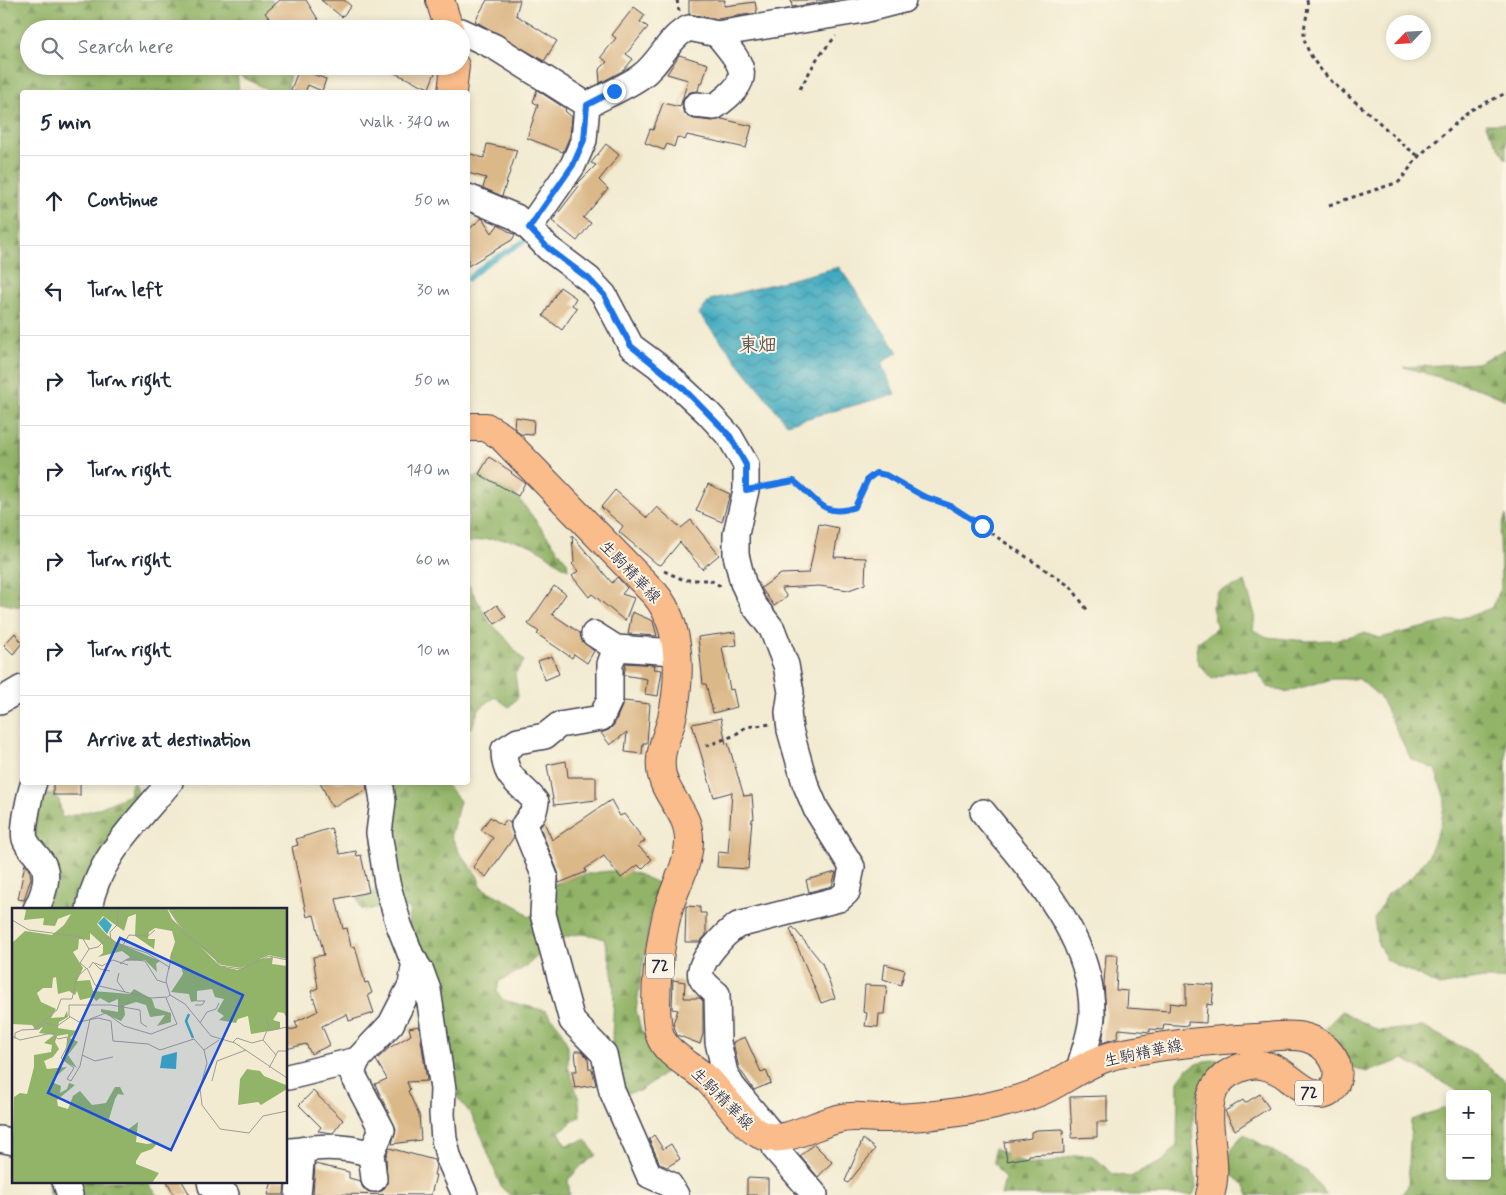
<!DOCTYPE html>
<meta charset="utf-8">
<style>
body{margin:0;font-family:Mynerve,"Klee One",sans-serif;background:#f2f2f3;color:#1f2937}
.controls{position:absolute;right:15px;bottom:15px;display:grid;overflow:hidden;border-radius:5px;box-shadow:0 2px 8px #0003}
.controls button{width:45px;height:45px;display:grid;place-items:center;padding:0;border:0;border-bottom:1px solid #e0e1e3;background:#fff;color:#1f2937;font:25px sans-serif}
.compass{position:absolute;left:1386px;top:15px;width:45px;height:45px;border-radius:50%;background:#fff;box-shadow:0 2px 8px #0003;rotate:245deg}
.stop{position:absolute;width:15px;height:15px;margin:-11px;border:4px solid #1a73e8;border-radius:50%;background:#fff}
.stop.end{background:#1a73e8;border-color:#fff;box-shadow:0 1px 5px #0008}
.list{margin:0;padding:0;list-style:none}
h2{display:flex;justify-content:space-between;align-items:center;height:65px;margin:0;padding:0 20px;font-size:21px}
h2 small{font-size:16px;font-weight:400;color:#747a83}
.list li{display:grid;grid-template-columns:32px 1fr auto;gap:15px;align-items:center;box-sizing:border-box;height:90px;padding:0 20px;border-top:1px solid #e0e1e3}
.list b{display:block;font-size:19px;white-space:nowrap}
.list em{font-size:16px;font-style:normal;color:#747a83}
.icon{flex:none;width:28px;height:28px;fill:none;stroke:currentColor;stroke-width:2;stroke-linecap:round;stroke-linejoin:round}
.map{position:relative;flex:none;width:1506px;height:1195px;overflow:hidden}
.search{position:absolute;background:#fff;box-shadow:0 2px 8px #0003;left:20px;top:20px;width:450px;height:55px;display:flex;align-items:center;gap:12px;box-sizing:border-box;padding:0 18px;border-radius:28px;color:#747a83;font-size:19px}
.panel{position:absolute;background:#fff;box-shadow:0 2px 8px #0003;left:20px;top:90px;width:450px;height:695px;border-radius:5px}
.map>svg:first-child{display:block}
</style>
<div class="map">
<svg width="1506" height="1195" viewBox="0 0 1506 1195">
<defs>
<pattern id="forest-firs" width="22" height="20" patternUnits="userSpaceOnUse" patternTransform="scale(1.25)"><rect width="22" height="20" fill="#92b468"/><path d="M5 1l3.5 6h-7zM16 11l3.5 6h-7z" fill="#779257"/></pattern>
<pattern id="water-waves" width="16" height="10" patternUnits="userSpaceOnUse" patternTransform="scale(1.25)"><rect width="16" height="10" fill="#40aabf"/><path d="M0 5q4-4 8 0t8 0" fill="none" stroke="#358a9c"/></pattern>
</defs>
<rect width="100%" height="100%" fill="#fcf5e5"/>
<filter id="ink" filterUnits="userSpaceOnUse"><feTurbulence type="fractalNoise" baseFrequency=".02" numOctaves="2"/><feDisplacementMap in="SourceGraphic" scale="10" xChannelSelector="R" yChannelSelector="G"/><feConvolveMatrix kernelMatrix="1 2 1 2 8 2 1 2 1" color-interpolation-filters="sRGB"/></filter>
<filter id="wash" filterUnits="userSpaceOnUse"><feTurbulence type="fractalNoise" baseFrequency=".0096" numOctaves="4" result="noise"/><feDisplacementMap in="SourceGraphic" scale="20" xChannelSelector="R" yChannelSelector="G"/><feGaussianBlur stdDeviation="1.12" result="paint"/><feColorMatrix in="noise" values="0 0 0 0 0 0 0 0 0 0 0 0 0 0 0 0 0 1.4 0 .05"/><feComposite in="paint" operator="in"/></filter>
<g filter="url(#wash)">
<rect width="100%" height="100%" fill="#f2ebd1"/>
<g fill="url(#forest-firs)" stroke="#5a6b52">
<path d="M 0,0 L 272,0 L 284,29 L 29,29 L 29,66 L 291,66 L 287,92 L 272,92 L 237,74 L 239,92 L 22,92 L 21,607 L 0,603 Z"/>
<path d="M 1485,124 L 1506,124 L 1506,159 Z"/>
<path d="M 1506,349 L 1506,400 L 1483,390 L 1404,367 L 1477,363 Z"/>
<path d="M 481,475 L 507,488 L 520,500 L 567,562 L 568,569 C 556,563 546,553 534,547 C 515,537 487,537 468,543 L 468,478 Z"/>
<path d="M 1506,515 L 1506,979 L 1476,979 L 1439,986 L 1387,960 L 1378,944 L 1374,919 L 1388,894 L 1412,877 L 1429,855 L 1441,824 L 1445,799 L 1435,769 L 1411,759 L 1380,697 L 1359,679 L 1332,679 L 1285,692 L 1268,687 L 1257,671 L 1230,672 L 1212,679 L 1198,663 L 1197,643 L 1217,628 L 1212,607 L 1218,592 L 1245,582 L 1255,615 L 1253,630 L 1267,637 L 1307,641 L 1334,640 L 1364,633 L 1380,638 L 1470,616 L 1491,608 L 1501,589 L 1500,533 Z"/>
<path d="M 468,584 L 490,623 L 503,635 L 524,661 L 515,674 L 518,697 L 509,707 L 495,697 L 479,709 L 472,727 L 468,729 Z"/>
<path d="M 389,782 L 445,783 L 460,801 L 451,835 L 459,852 L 477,875 L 482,888 L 520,908 L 529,917 L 544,905 L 546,887 C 573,877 600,868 630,872 C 640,874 652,881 663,885 L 664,896 L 652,908 L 636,1010 L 641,1030 L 665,1066 L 664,1074 L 639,1091 L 627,1093 C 602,1062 617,1017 613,980 C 612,966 608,953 604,939 C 572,926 555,941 532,961 C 522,970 511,976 499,981 L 497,992 L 503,1000 L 546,1011 L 560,1028 L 568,1046 L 568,1066 L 579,1100 L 580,1116 L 559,1132 L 566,1145 L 586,1140 L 596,1155 L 581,1166 L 568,1180 L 570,1195 L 510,1195 L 501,1187 L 482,1137 L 471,1114 L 456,1096 L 441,1029 L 430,960 L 416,947 L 408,922 L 410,908 L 384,906 L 367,910 L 361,909 L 357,899 L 373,893 L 378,885 Z"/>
<path d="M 132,783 L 134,783 L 140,797 L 108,843 L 84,909 L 36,909 L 32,793 L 55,795 L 59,800 L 62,818 L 97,809 L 129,795 Z"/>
<path d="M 1342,1011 L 1379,1031 L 1423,1027 L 1468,1050 L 1506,1082 L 1506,1195 L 1401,1195 L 1408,1186 L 1411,1120 L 1450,1106 L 1450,1176 L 1487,1176 L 1487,1094 L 1463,1094 L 1404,1059 L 1368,1072 L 1355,1069 L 1326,1027 Z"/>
<path d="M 1223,1059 C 1217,1074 1203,1082 1199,1092 C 1188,1121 1194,1158 1196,1188 L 1193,1195 L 1001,1195 L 1005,1179 L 994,1163 L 994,1148 L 1027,1165 L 1054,1162 L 1076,1155 L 1094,1157 L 1113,1174 L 1130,1177 L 1163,1161 L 1177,1145 L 1178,1081 L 1187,1069 L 1204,1061 Z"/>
<path d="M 1244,1134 L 1308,1172 L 1327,1195 L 1249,1195 L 1244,1185 L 1227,1171 C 1228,1154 1232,1146 1244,1134 Z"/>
<path d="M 48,1181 L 145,1181 L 158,1195 L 49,1195 Z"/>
</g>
<path fill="url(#water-waves)" stroke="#31667d" d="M 839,267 L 898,352 L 881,363 L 895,394 L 787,424 L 699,314 L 710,300 Z"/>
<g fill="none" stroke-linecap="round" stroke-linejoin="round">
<path stroke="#40aabf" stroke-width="5" d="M 468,279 L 487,263 L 528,239"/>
</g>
<g id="blocks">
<g fill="#dbb888">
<path d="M 280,0 L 306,0 L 324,29 L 278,29 L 265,13 Z"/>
<path d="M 321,0 L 344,0 L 351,6 L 342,17 Z"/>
<path d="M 487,0 L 520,0 L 516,15 L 557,41 L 544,61 L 475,21 Z"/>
<path d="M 689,0 L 725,0 L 724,6 L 755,2 L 757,13 L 717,19 L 689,14 Z"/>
<path d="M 791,0 L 834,0 L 792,7 Z"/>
<path d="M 634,7 L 645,15 L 640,22 L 648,27 L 626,54 L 633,59 L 624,70 L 600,83 L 599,70 L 607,62 L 601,57 L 616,38 L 612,35 Z"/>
<path d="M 679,55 L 708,64 L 702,84 L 700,83 L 698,91 L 690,92 L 684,97 L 682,104 L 683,111 L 688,117 L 694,119 L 712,121 L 722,119 L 752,126 L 746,148 L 687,135 L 685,140 L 677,137 L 674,147 L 667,144 L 664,150 L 645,143 L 650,129 L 653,130 L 663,103 L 680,107 L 688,80 L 667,74 Z"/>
<path d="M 378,66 L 426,66 L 436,70 L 429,88 Z"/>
<path d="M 299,69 L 326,79 L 322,91 L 308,85 L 305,92 L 290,92 Z"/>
<path d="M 537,90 L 566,109 L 565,111 L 572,117 L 570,136 L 563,152 L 527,138 L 538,105 L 533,102 Z"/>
<path d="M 487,144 L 517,150 L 502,196 L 483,188 L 486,178 L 468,173 L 468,153 L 484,158 Z"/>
<path d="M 606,144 L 619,155 L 599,180 L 608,189 L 583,218 L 591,223 L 577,241 L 552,221 L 579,186 L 577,184 L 596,165 L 591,163 Z"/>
<path d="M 482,218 L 492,233 L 498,225 L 515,235 L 512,240 L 468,266 L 468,230 Z"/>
<path d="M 560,287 L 576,298 L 572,305 L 577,308 L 562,330 L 543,316 Z"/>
<path d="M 515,417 L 534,420 L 533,435 L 520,434 L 514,427 Z"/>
<path d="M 489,457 L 512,472 L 511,473 L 525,483 L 518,496 L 479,474 Z"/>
<path d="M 708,484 L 730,494 L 722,522 L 696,511 Z"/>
<path d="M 615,490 L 647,518 L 657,507 L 681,528 L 691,520 L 719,555 L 702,569 L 680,542 L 661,565 L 657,564 L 619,532 L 623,526 L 601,507 Z"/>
<path d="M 819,524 L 839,528 L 834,557 L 866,558 L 865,584 L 849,590 L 819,586 L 781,588 L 787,597 L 774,606 L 761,588 L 781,574 L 809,573 Z"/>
<path d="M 572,535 L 612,583 L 617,577 L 627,588 L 622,594 L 634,598 L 625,621 L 592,594 L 589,597 L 572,576 L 578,571 L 572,564 L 574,562 Z"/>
<path d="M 554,586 L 566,594 L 552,614 L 580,633 L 582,641 L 594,651 L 587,663 L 574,654 L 572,658 L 537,634 L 539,632 L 528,624 Z"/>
<path d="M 497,605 L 506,617 L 495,624 L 487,612 Z"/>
<path d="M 632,612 L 653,621 L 657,636 L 628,634 Z"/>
<path d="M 735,632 L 737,645 L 722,647 L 730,690 L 733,689 L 737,707 L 713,713 L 706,684 L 703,684 L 698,637 Z"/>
<path d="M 15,633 L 22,643 L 13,654 L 4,645 Z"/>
<path d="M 552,656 L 559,674 L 545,680 L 538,661 Z"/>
<path d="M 626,663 L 655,665 L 654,669 L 662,670 L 658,696 L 645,694 L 647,679 L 624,675 Z"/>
<path d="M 624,701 L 650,704 L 647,743 L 643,743 L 642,754 L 625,752 L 627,732 L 610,745 L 601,733 L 609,730 L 614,725 Z"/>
<path d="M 721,718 L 726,744 L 728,743 L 744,796 L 752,795 L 754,819 L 752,819 L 748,869 L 717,867 L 718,852 L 728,853 L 732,792 L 714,797 L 692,724 Z"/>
<path d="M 566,761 L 568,777 L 596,777 L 596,800 L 554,805 L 547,765 Z"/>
<rect x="53" y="782" width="27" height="13"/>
<path d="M 320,782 L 366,782 L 367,790 L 332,807 Z"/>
<path d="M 611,800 L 620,816 L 624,814 L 645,841 L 638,846 L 652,859 L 642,869 L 638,865 L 621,878 L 604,856 L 585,869 L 586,872 L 559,883 L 558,872 L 540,827 L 544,822 L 552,840 Z"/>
<path d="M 490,817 L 502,825 L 506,820 L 510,823 L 514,837 L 486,877 L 473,867 L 493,838 L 481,830 Z"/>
<path d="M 331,828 L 340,854 L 356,851 L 357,856 L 361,855 L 369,892 L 336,899 L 343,929 L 347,928 L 351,947 L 355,946 L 365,983 L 368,982 L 372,993 L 368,995 L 374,1013 L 349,1021 L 347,1014 L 322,1026 L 330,1045 L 311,1054 L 306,1044 L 286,1049 L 286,1031 L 298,1028 L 295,1022 L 318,1011 L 311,991 L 318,988 L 313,957 L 324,955 L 314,915 L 307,917 L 292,847 L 298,845 L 296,839 Z"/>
<path d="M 25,864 L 30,872 L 31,878 L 24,900 L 18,899 Z"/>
<path d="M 836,872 L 832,886 L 809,892 L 806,880 Z"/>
<path d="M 686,906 L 700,907 L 700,913 L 706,913 L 706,935 L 700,942 L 685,942 Z"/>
<path d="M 793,927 L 822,963 L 835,998 L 821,1003 L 790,929 Z"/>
<path d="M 1106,955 L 1118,955 L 1116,990 L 1128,991 L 1127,1008 L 1169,1011 L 1170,1003 L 1186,1005 L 1186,983 L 1214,985 L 1212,1005 L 1207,1004 L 1206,1023 L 1188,1022 L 1188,1026 L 1164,1024 L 1163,1030 L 1150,1029 L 1150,1032 L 1119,1029 L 1117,1038 L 1102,1043 L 1106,1015 L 1104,984 Z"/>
<path d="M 885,964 L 905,970 L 901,985 L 883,979 Z"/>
<path d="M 673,980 L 685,982 L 684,998 L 700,998 L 703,1001 L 703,1034 L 700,1044 L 677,1035 L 673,1023 L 678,1010 L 672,1009 Z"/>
<path d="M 865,985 L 887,986 L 884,1014 L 879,1014 L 878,1027 L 865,1026 L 867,1013 L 863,1012 Z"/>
<path d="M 419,1026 L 427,1081 L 407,1082 L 410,1090 L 408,1091 L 419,1115 L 421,1140 L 392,1144 L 396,1129 L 375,1084 L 387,1079 L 376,1060 L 389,1048 L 411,1035 L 409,1028 Z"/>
<path d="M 745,1037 L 761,1072 L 766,1070 L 771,1083 L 754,1090 L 739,1068 L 733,1042 Z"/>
<path d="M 575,1051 L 581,1051 L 588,1058 L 589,1069 L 592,1069 L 596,1085 L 575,1088 L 572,1071 L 577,1071 Z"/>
<path d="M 313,1091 L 343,1120 L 333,1133 L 318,1131 L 321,1127 L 299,1105 Z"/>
<path d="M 1260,1094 L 1269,1108 L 1235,1130 L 1225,1111 L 1243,1100 L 1245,1103 Z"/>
<path d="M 1107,1096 L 1107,1122 L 1097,1122 L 1097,1137 L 1072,1138 L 1070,1097 Z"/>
<path d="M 1063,1129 L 1064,1153 L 1029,1155 L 1029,1157 L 1007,1161 L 1004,1142 L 1031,1138 L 1031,1132 L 1037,1130 Z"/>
<path d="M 654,1135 L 663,1149 L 671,1144 L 680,1159 L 667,1167 L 660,1164 L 649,1139 Z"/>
<path d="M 863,1139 L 875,1149 L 848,1183 L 845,1181 Z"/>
<path d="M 814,1144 L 832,1162 L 818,1177 L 800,1156 Z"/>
<path d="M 389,1148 L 434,1160 L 436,1166 L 434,1175 L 436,1175 L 431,1195 L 313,1194 L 315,1164 L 349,1172 L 349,1178 L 360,1181 L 363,1188 L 369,1192 L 382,1191 L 387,1184 L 386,1156 Z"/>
<path d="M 747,1178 L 768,1179 L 768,1195 L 747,1195 Z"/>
<path d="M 167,1181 L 182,1181 L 190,1195 L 174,1195 Z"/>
<path d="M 272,1181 L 285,1181 L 284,1195 L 268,1195 Z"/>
</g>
</g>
</g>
<g filter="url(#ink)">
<use href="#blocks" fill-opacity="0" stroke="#414052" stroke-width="1"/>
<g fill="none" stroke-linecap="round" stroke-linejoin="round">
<defs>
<g id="minor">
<path d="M 461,31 L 495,47 L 587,105"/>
<path d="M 587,105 L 584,140 L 573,165 L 529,228 L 548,248 L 589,279 L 604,295 L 631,346 L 658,366 L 708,413 L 730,437 L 746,465 L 746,490 L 736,534 L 736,555 L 743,583 L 753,604 L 772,629 L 786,665 L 791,692 L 788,712 L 790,730 L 805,783 L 816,809 L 852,867 L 847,892 L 839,899 L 738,925 C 726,932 696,963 701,977 C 704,984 711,989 717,994 L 718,1042 L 725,1073 L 732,1086 L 766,1127 L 776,1150 L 815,1195"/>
<path d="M 587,105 C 604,96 624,88 640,77 C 660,64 668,37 689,28 L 717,34 L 864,10 L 903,0"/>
<path d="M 696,105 L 714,107 C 755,78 745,68 717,34"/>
<path d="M 468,197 L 516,217 L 529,228"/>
<path d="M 594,634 L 616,648 L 675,652"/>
<path d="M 616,648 L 610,664 L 610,699 L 601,718 L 559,725 L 545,736 L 518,741 L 504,750 C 504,780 519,781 536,802 L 534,811 L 524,825 L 545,877 L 543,914 L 572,1021 L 604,1054 L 612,1091 L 649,1175 L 669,1184 L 676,1195"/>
<path d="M 0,701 L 22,688"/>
<path d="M 34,782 C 30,793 22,829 25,839 C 28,848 36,854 41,861 C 51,874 43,896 36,909"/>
<path d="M 380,782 L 383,801 L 379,833 L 387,883 L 399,925 L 412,958 L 421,971 L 428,990 L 443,1089 L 442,1114 L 444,1139 L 449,1159 L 465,1195"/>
<path d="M 983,812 C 1029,870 1093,934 1092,1014 C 1092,1032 1083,1052 1079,1070"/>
<path d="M 89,909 C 97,858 139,820 170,782"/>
<path d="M 357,1060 L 352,1073 L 382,1130 L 371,1154 L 374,1179"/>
<path d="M 288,1077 L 357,1060 L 391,1024 L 411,985 L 415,961"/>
<path d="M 0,1139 L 14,1142"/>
<path d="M 286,1151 C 297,1151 304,1149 314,1148 C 334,1146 352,1148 371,1154"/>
<path d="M 65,1181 L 70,1195"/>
<path d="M 210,1181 L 211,1186 L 226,1195"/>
<path d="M 298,1195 L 302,1152"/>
</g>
<g id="major">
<path d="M 440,0 L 449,29"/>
<path d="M 452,92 L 455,66"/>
<path d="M 468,427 L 486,427 L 501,436 L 655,594 C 683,627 681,682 671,722 C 668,734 662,745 661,758 C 657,793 690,809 689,840 C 689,862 677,883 670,904 C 661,930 648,1019 663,1042 C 671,1056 695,1068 708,1080 C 723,1095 742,1125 759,1134 C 783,1146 814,1124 838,1119 C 855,1114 872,1119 889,1118 C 928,1117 969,1112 1007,1102 C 1024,1098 1041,1093 1055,1084 C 1073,1074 1089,1063 1108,1057 C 1122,1052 1137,1051 1152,1048 C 1186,1042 1220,1040 1255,1038 C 1272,1037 1291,1033 1307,1038 C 1325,1043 1343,1063 1336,1082 C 1324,1112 1296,1082 1282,1073 C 1272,1067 1258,1062 1246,1066 C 1181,1084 1225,1151 1210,1195"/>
</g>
</defs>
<use href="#minor" stroke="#414052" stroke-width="28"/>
<use href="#major" stroke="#414052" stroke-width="30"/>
<g stroke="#414052" stroke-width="3" stroke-dasharray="4 4" stroke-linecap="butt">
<path d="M 677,0 L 679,11"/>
<path d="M 1307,0 C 1310,14 1301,28 1305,42 C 1315,74 1349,95 1372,116 C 1388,130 1400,144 1419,156"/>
<path d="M 800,89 L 818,57 L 836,36"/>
<path d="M 1329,205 L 1399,182 L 1419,156 L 1471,110 L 1506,93"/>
<path d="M 766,486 L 794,481 C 816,498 823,519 855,507 L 867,479 L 876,473 L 886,475 L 923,496 L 951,506 L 1071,587 L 1088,611"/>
<path d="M 664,571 L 684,580 L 710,580 L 724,588"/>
<path d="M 706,746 L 733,736 L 746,727 L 771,724"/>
</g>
<use href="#minor" stroke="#fff" stroke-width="25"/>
<use href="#major" stroke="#f9bc8a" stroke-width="28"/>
</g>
</g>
<g fill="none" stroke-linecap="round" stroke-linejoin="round" filter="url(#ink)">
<path stroke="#1a73e8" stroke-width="6" d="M 614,91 L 587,105 L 584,140 L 573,165 L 529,228 L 548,248 L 589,279 L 604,295 L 631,346 L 684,389 L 730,436 L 746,465 L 746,490 L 794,481 C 816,498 823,519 855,507 L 868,479 L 876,473 L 886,475 L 923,496 L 951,506 L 982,526"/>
</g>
<g text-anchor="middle" stroke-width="4" stroke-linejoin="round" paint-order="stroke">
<g fill="#fcf5e5" stroke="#63616e" stroke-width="1">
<rect x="646" y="953.5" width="28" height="25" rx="4"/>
<rect x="1295" y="1080.5" width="28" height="25" rx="4"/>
</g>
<g font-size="15" font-weight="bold" fill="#22223b">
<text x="660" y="971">72</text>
<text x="1309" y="1098">72</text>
</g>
<g font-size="16" fill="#22223b" stroke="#fcf5e5">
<text transform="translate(631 571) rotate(46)" y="6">生駒精華線</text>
<text transform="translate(1143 1052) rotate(-12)" y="6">生駒精華線</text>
<text transform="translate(723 1098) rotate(45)" y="6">生駒精華線</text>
</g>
<g font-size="19" font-weight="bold" fill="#635656" stroke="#fcf5e5">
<text x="758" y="351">東畑</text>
</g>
</g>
<g transform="translate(12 908)">
<rect width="275" height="275" fill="#f2ebd1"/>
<path d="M 8,0 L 155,0 L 160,11 L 208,58 L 226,62 L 245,52 L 261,49 L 260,56 L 275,58 L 275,111 L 272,105 L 266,104 L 261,112 L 268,114 L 268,121 L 239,126 L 236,108 L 226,111 L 224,115 L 207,112 L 212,108 L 205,103 L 212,91 L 203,89 L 200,81 L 185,83 L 185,93 L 179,94 L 177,86 L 159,84 L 171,66 L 169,58 L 161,55 L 158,49 L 163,34 L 160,23 L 143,20 L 137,24 L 136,31 L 143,31 L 142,41 L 123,28 L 124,6 L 116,9 L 112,23 L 91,8 L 85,16 L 94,26 L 104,34 L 148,53 L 144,56 L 145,64 L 133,52 L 113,53 L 118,49 L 110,43 L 86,49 L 91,45 L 91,37 L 78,25 L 78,32 L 67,31 L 66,41 L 61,44 L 71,60 L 65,73 L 78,72 L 81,83 L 118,86 L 122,81 L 140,91 L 143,100 L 159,105 L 159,114 L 145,118 L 153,107 L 138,109 L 134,97 L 124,94 L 112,98 L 113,107 L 109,113 L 89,104 L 89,101 L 106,104 L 106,91 L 97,95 L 88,90 L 84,93 L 81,89 L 68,92 L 65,83 L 63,87 L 57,83 L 46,86 L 44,69 L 41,70 L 40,80 L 31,80 L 25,85 L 29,94 L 44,101 L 39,110 L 52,109 L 55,103 L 56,109 L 47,114 L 46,120 L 65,123 L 58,130 L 66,134 L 56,147 L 65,160 L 52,153 L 56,126 L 45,128 L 43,134 L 47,141 L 41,149 L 32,153 L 35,161 L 55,159 L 42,170 L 42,175 L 49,178 L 48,185 L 55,181 L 57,175 L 63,177 L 45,192 L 46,198 L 56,201 L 61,188 L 68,183 L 80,197 L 94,195 L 103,179 L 108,179 L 112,187 L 106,186 L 103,191 L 97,211 L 114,223 L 126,214 L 124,234 L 135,236 L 147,234 L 140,241 L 129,245 L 124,253 L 124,256 L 147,265 L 140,275 L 0,275 L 2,189 L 8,185 L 15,186 L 22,159 L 22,147 L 39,144 L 40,137 L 32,135 L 42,127 L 27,125 L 31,119 L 24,122 L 20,117 L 0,116 L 0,35 L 13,23 L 40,27 L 52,17 L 59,6 L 46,11 L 43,18 L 31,17 L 32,10 L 12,12 L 14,2 ZM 156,0 L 275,0 L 275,51 L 257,47 L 229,60 L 209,57 L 173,25 ZM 235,161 L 248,163 L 252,168 L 274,177 L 275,181 L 249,197 L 246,194 L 226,197 L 228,171 Z" fill="#92b468"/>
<path d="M 92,9 L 100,17 L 95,26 L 86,15 ZM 165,144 L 164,161 L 148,160 L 150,148 Z" fill="#40aabf"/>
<path fill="none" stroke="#40aabf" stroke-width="2.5" d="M 177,106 L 174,113 L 181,130"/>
<path fill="none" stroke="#9f9b95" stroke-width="1" d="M 106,0 L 105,17 L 98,24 L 99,33 L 135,45 L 157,59 L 154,73 L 158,87M 156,0 L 172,25 L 199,45 L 208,58 L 229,61 L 257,48 L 275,52M 0,12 L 17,22 L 70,29 L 77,41 L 68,55 L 74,60M 111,37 L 117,27 L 136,28 L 143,22M 77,41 L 86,39 L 97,28M 83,55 L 90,58 L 101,52 L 116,57M 108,56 L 115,51 L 133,53 L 145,72 L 154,75M 77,60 L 81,54 L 88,61 L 98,63M 157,61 L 160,44M 107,65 L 105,73 L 113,84M 183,97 L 190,97 L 193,93 L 185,93M 188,115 L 195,104 L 204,101 L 207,95M 135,119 L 129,115 L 128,102 L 99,97 L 57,97 L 57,108 L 67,114 L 86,110 L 99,113 L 101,133 L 136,136 L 148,142 L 182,131 L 192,142 L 195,155 L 188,180 L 190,197 L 208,221 L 237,225 L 251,208 L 275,203M 21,122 L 45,102 L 49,91 L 60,91 L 65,69 L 75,60 L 83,77 L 139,90 L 154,89M 256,123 L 275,119M 0,128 L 8,132 L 40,125 L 46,131 L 55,129 L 56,137 L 49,150 L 62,160 L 55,171 L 59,173 L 68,158 L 78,111 L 94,105 L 112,118 L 139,126 L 165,116 L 154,90 L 158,87 L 173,96 L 199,128 L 223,135 L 275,170M 3,131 L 3,125 L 10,122 L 27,121 L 33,115 L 45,118 L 58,109M 251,132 L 264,147M 221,134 L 225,130 L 240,135 L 251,132 L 257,118 L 253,109 L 255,107M 192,142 L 207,132M 70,147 L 83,153 L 101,149M 257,160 L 266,143 L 274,143M 200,173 L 205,153 L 234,142"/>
<path fill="#1d4ed8" fill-opacity="0.15" stroke="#1d4ed8" stroke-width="2.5" d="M 108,30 L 231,87 L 159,242 L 36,185 Z"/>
<rect width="275" height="275" fill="none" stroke="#22223b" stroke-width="2.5"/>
</g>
</svg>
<div class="controls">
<button>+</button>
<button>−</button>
</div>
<svg class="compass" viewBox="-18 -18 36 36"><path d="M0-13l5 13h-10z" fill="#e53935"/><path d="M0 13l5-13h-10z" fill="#747a83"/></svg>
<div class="stop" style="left:982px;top:526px"></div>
<div class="stop end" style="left:614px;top:91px"></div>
<div class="search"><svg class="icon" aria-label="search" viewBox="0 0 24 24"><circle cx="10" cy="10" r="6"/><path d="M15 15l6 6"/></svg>Search here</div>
<section class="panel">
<h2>5 min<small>Walk · 340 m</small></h2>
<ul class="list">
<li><svg class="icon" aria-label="ahead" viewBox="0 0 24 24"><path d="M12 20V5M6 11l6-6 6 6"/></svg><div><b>Continue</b></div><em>50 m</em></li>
<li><svg class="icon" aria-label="left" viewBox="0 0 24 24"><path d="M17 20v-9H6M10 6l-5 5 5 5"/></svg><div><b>Turn left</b></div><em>30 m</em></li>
<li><svg class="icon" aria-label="right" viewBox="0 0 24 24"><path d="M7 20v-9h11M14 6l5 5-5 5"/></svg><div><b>Turn right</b></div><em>50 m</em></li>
<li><svg class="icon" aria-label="right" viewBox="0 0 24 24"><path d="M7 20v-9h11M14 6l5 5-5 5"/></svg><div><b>Turn right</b></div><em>140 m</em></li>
<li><svg class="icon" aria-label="right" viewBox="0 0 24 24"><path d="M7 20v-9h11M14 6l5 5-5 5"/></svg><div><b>Turn right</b></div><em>60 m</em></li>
<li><svg class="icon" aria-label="right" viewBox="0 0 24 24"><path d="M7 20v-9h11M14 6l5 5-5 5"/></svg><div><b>Turn right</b></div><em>10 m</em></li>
<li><svg class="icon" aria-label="arrive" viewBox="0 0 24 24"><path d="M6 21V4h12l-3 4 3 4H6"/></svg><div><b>Arrive at destination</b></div></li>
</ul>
</section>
</div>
